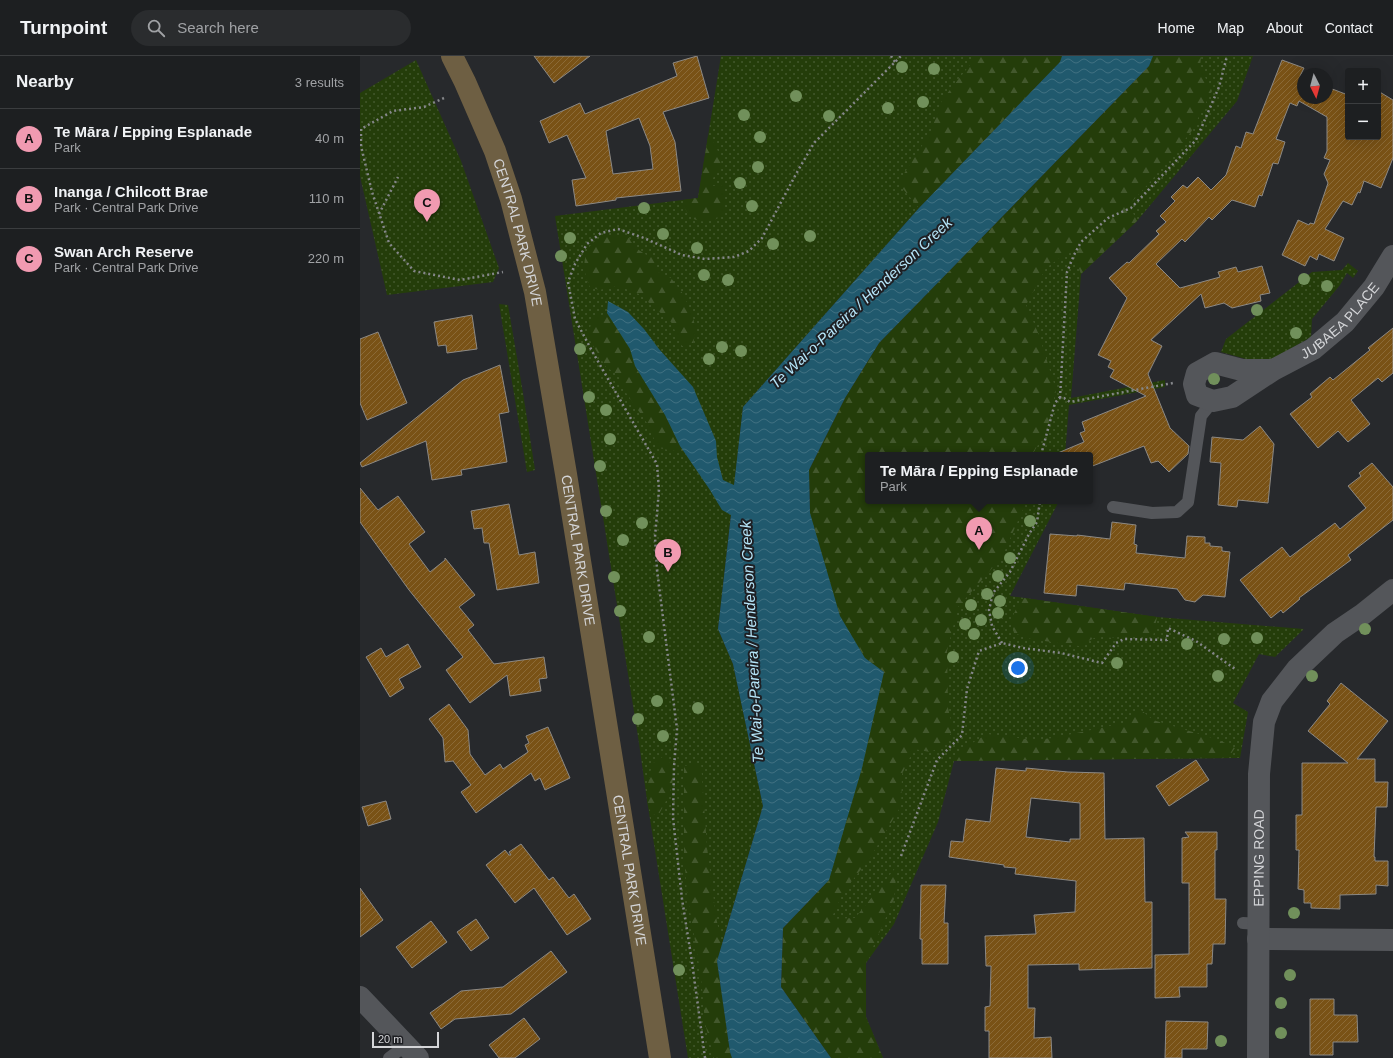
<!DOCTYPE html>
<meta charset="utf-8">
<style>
body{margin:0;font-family:Helvetica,sans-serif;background:#2a2c2e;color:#f1f3f6}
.controls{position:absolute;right:12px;top:12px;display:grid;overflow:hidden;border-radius:4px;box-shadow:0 4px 16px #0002}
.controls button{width:36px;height:36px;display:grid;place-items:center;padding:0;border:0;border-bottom:1px solid #3b3d3f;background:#1d1f21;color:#f1f3f6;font:20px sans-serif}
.compass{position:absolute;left:937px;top:12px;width:36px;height:36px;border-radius:50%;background:#1d1f21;box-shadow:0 4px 16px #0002;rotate:174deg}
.scale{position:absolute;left:12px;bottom:10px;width:67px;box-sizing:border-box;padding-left:4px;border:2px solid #d4d5d8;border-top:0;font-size:11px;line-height:14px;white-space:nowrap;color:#d4d5d8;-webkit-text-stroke:3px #1e1f23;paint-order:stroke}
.you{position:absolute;left:658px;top:612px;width:14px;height:14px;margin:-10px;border:3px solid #fff;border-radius:50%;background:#1a73e8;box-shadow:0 0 0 6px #1a73e833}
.badge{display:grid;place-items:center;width:26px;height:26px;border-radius:50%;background:#f19ab1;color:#111;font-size:13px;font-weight:700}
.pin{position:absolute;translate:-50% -33px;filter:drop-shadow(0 1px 2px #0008)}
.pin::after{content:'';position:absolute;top:21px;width:14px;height:12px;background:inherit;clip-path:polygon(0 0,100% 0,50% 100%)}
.popup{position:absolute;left:505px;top:396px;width:228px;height:52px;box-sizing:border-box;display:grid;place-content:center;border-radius:4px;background:#1d1f21;filter:drop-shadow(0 1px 3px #0005);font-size:13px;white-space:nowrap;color:#a0a2a5}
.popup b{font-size:15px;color:#f1f3f6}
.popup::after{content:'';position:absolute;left:50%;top:100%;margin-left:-8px;border:8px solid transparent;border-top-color:#1d1f21}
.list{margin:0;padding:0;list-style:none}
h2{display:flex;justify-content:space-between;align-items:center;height:52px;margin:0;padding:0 16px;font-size:17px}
h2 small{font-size:13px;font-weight:400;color:#a0a2a5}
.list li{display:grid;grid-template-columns:26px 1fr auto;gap:12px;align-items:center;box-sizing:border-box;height:60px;padding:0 16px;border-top:1px solid #3b3d3f}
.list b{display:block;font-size:15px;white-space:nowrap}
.list p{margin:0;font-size:13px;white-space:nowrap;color:#a0a2a5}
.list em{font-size:13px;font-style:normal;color:#a0a2a5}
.icon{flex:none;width:22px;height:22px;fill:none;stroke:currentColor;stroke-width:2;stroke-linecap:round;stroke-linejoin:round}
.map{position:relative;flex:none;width:1033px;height:1002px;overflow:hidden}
header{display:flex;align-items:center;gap:24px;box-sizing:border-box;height:56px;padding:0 20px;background:#1d1f21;border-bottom:1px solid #3b3d3f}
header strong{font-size:19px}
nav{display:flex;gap:22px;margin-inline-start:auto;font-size:14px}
.search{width:280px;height:36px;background:#2a2c2e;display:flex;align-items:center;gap:10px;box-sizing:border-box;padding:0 14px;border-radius:22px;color:#a0a2a5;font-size:15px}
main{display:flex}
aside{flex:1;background:#1d1f21}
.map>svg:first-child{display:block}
</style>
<header>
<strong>Turnpoint</strong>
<div class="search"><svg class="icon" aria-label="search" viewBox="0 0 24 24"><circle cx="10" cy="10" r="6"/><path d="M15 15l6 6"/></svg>Search here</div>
<nav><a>Home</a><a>Map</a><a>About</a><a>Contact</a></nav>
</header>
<main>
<aside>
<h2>Nearby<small>3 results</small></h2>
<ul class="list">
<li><span class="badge">A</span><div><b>Te Māra / Epping Esplanade</b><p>Park</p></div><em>40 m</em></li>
<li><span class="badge">B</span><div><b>Inanga / Chilcott Brae</b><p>Park · Central Park Drive</p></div><em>110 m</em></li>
<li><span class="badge">C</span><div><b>Swan Arch Reserve</b><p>Park · Central Park Drive</p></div><em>220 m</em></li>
</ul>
</aside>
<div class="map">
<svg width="1033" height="1002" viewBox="0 0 1033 1002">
<defs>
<pattern id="grass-dots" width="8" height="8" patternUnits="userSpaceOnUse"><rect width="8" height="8" fill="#243d0a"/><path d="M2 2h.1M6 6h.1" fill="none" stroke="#43582d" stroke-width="1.8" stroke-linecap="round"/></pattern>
<pattern id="forest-firs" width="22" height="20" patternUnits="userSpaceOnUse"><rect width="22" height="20" fill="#243d0a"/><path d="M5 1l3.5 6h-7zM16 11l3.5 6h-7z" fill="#43582d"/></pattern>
<pattern id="water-waves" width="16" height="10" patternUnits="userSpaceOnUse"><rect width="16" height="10" fill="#20596d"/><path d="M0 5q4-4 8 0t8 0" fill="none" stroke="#407081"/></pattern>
<pattern id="building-hatch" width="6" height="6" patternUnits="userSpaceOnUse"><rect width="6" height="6" fill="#795216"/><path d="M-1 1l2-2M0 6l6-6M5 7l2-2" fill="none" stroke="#8b6a37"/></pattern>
</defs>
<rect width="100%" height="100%" fill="#27292c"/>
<g fill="url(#grass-dots)">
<path d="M 361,0 L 702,0 L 700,6 L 559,152 L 383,351 L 358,573 L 373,608 L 403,750 L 357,905 L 370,996 L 372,1002 L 328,1002 L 287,744 L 279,687 L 195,160 L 338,142 Z"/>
<path d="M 793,0 L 893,0 L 877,45 L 777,165 L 721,218 L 711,342 L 805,324 L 805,331 L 709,349 L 705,399 L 508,399 L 508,445 L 699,445 L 650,540 L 797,561 L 944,573 L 915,601 L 899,598 L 873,647 L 888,656 L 880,702 L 594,705 L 578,766 L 534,868 L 506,907 L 506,961 L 523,1002 L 471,1002 L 450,457 L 789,10 Z"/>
<path d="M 56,4 L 101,105 L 139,212 L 133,226 L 27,239 L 0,120 L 0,37 Z"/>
<path d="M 988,207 L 998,215 L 993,222 L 987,217 L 980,229 L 952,263 L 951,281 L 913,303 L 893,305 L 861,296 L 866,283 L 952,216 L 982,214 Z"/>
<path d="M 139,248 L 148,249 L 163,337 L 175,414 L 167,416 Z"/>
</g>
<g fill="url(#forest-firs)">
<path d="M 617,0 L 702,0 L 700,6 L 559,152 L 538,127 L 570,77 L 582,44 Z"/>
<path d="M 793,0 L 841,0 L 840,11 L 852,35 L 831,76 L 790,126 L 769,149 L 777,165 L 721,218 L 712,193 L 686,212 L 666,249 L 679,279 L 696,334 L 687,374 L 672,399 L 508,399 L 508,445 L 666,445 L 665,449 L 642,501 L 598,551 L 587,595 L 588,652 L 593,673 L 584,690 L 570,696 L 554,693 L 542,718 L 541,750 L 510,802 L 484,835 L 471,863 L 495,862 L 537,810 L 534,843 L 506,907 L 506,961 L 523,1002 L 471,1002 L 421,931 L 423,872 L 469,824 L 502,712 L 524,616 L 505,602 L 480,560 L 450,457 L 449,414 L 485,342 L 519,287 L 789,10 Z"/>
<path d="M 348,80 L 351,82 C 355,90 365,104 360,113 C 356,121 352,118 352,130 L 363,129 L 365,154 C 361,166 340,169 331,161 C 326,156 324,150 323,144 L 338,142 Z"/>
<path d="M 250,179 L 269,182 C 274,193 284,198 296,203 L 295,215 L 311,222 L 323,238 L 331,255 L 336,273 L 333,288 L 322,290 L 311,266 L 279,238 L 258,230 L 239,234 L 230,231 C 222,216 221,193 238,183 C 242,181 246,181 250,179 Z"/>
<path d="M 247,257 L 270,293 L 275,310 L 305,359 L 320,390 L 315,395 L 298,392 L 287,367 L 262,331 L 258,319 L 246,311 L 228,281 L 232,263 Z"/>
<path d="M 664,542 L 797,561 L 793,580 L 774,580 L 763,582 L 757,579 L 754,582 L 742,581 L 734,582 L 719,590 L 671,583 L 654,577 L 651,564 L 658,549 Z"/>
<path d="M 781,654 L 793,664 L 859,684 L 875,692 L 868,702 L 593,705 L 595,700 L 604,692 L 627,678 L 673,684 L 693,682 L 764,667 Z"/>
<path d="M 304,700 C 307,704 311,707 312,711 C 316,728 307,744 299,758 L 293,759 C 282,746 289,724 292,708 Z"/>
<path d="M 341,707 L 347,791 L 356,861 L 362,889 L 357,905 L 370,996 L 372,1002 L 354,1002 L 345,967 L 341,921 L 327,837 L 324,798 L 324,710 Z"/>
</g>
<path fill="url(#water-waves)" d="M 702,0 L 793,0 L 789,10 L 519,287 L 485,342 L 449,414 L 450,457 L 480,560 L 505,602 L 524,616 L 502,712 L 469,824 L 423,872 L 421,931 L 471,1002 L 372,1002 L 370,996 L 357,905 L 403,750 L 373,608 L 358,573 L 371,459 L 362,454 L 350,434 L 320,390 L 305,359 L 275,310 L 270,293 L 247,257 L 248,245 L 268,256 L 284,273 L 299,293 L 333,331 L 356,385 L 357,401 L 363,424 L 374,429 L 383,351 L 559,152 L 700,6 Z"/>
<g fill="url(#building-hatch)" stroke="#8c8985" fill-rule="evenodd">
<path d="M 174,0 L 230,0 L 194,27 Z"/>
<path d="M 337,0 L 349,42 L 303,56 L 315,86 L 321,135 L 256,142 L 256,144 L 216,150 L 212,124 L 226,122 L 207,79 L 189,87 L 180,65 L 220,47 L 225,58 L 317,20 L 313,7 ZM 279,62 L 290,90 L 293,113 L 253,118 L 246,75 Z"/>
<path d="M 922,4 L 944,12 L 940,20 L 943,21 L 943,42 L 967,42 L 967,31 L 988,39 L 988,81 L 1018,81 L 1018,35 L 1033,44 L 1033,102 L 1021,132 L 1004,125 L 1000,137 L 998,136 L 992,149 L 983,145 L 965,173 L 984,182 L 974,205 L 959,198 L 957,204 L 950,200 L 945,210 L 922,199 L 938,164 L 949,169 L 950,167 L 954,168 L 968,127 L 964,118 L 970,104 L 964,102 L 967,95 L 967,61 L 939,45 L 937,50 L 930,47 L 916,83 L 925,86 L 918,108 L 913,107 L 902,140 L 899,139 L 895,151 L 872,144 L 852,164 L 849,161 L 825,186 L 822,183 L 796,208 L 820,232 L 860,221 L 858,216 L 876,211 L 878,216 L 902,210 L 910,237 L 900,239 L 901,245 L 872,252 L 864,247 L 845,252 L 841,238 L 791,284 L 802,290 L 788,318 L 810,372 L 829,390 L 828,398 L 809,416 L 798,405 L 791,407 L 784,390 L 730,411 L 730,399 L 693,399 L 724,386 L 720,377 L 725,375 L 722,366 L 786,340 L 750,321 L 754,314 L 748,311 L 751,305 L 738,299 L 767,242 L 749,222 L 767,206 L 769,207 L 799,178 L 796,175 L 806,166 L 800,160 L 815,145 L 811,141 L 823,129 L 827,132 L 838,121 L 851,134 L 866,119 L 876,90 L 881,92 L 886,76 L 893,78 Z"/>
<path d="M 112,259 L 117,293 L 87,297 L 86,289 L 78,290 L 74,266 Z"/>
<path d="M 1033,272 L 1033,317 L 1022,326 L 1018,322 L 991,344 L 1010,368 L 988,386 L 978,375 L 958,392 L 930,358 L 952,341 L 950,338 L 970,321 L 973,324 L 1010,294 L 1008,292 Z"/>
<path d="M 18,276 L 47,347 L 7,364 L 0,347 L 0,283 Z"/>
<path d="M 140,309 L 149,356 L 139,358 L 147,406 L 101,414 L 102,419 L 72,424 L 66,385 L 2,411 L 0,407 L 103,324 Z"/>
<path d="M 900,370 L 914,388 L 908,447 L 878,444 L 877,451 L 858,449 L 861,407 L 850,406 L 852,381 L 883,384 Z"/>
<path d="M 1012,407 L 1033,431 L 1033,464 L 988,499 L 991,504 L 939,542 L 940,543 L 923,557 L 921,554 L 911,562 L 880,524 L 922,491 L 930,501 L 975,467 L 980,473 L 1006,452 L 988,430 L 1001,420 L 999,417 Z"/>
<path d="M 0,432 L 18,454 L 38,440 L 65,476 L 49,488 L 70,516 L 85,504 L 85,502 L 115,539 L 99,551 L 114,569 L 108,574 L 134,608 L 184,601 L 187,622 L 179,623 L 181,635 L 150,640 L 147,619 L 110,647 L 86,614 L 103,601 L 49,534 L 0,466 Z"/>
<path d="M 149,448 L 159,499 L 175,496 L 179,527 L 137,534 L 129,487 L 124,487 L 122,472 L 114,473 L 111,455 Z"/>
<path d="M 752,466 L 776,469 L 774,488 L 777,489 L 776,497 L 825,502 L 827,480 L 845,481 L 845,487 L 850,487 L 850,490 L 862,491 L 862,495 L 870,496 L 865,541 L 843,539 L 835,546 L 825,544 L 817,533 L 765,527 L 764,534 L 717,529 L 716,540 L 684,537 L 690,478 L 717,480 L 717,479 L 750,483 Z"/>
<path d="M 48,588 L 61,611 L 39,623 L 44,632 L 30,641 L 6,601 L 21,592 L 26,601 Z"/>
<path d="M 981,627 L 1028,665 L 997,703 L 1015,703 L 1015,726 L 1028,726 L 1027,751 L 1016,751 L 1014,801 L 1015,801 L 1015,805 L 1028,805 L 1028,830 L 1016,829 L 1016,838 L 980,839 L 980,853 L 951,852 L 951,847 L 944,847 L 944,834 L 938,833 L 939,794 L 936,794 L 936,759 L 942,759 L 942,707 L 988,707 L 948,675 L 970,648 L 967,645 Z"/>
<path d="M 89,648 L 108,674 L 110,698 L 125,719 L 140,708 L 143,713 L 168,696 L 165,689 L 169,687 L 166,680 L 188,671 L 210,722 L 185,734 L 180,722 L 175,725 L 171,717 L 116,757 L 101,736 L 111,729 L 93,705 L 85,706 L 83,682 L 69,663 Z"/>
<path d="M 836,704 L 849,724 L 809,750 L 796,730 Z"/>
<path d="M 636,712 L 666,715 L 666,712 L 708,716 L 744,717 L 745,783 L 784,782 L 785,846 L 792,846 L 792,912 L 719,914 L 719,908 L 668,909 L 668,952 L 675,952 L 674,982 L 691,981 L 692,1002 L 629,1002 L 629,975 L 625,975 L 625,951 L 630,950 L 631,910 L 626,910 L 625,880 L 676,878 L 674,859 L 715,856 L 716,825 L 655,818 L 656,812 L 644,811 L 644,809 L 589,801 L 591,785 L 603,786 L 606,763 L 630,766 ZM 671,742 L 720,747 L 720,783 L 710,783 L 710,786 L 666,781 Z"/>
<path d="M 26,745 L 31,763 L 8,770 L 2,751 Z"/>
<path d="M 825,776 L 857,776 L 857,794 L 855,794 L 855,843 L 866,843 L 865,888 L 853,888 L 852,908 L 847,908 L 847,931 L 819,931 L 820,941 L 795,942 L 795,899 L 829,898 L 829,827 L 822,827 L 822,782 L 829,781 Z"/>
<path d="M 161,788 L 189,824 L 193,821 L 209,842 L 214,838 L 231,863 L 207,879 L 174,832 L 155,847 L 126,809 L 145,794 L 149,799 L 151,799 L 149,796 Z"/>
<path d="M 561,829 L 586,829 L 584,867 L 588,867 L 588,908 L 562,908 L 562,883 L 560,883 Z"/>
<path d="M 0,832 L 23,864 L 0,881 Z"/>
<path d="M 116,863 L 129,882 L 111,895 L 97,876 Z"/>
<path d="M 71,865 L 87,886 L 52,912 L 36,891 Z"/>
<path d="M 191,895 L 207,916 L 151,958 L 95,963 L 81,973 L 70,957 L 101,935 L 143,931 Z"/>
<path d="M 950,943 L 974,943 L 974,959 L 997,959 L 998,986 L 973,986 L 973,999 L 950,999 Z"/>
<path d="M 164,962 L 180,983 L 155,1002 L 139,1002 L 129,989 Z"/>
<path d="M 806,965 L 848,966 L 847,993 L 822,993 L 822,1002 L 805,1002 Z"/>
</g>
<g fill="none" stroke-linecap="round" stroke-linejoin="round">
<g stroke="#85878a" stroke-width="2.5" stroke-dasharray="2 3" stroke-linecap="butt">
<path d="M 531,0 L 535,6"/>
<path d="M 84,42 L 64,51 L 33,55 L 1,73 L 1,90 L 12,136 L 29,187 L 54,215 L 100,224 L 143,216"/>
<path d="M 19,158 L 38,121"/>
<path d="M 700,342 L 707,216 L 714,199 L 721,186 L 748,162 L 771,152 L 836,84 L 859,31 L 867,0"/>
<path d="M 681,399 L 695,347 L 699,342 L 704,342 L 710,346 L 813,327"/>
<path d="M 642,587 L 632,570 L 629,554 L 633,537 L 650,516 L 669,478 L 677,466 L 680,445"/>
<path d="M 541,800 L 577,704 L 602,679 L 607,633 L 619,595 L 642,587 L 663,592 L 701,597 L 742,607 L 756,587 L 764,583 L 807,584 L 808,572 L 836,585 L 875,613"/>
<path d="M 345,1002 L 332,906 L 322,843 L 313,762 L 314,711 L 317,673 L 297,514 L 295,481 L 299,434 L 297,408 L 232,295 L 215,263 L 208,226 L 215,208 L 227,188 L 241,177 L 258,173 L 284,182 L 322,199 L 345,203 L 374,201 L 389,195 L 402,182 L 436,118 L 454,87 L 541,0"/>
</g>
<g stroke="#54565a" stroke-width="12">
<path d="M 753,451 L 792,457 L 817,456 L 828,446 L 841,360 L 853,345"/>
<path d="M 883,867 L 899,868"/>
<path d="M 29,1002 L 46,989"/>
</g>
<g stroke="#54565a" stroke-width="22">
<path id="s1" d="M 913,314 L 882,314 L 855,307 L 837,317 L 834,328 L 837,339 L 853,345 L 872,341 L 913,314 L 953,293 L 985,266 L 1014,231 L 1033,200"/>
<path d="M 898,883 L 1033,884"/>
<path d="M 0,941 L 58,1002"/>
<path id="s2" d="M 898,1002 L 899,718 L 904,666 L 912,645 L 937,613 L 975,577 L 1003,558 L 1033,534"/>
</g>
<path stroke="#6e5f43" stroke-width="22" id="s3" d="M 92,0 L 105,26 L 135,95 L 151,143 L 175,236 L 206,418 L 300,1002"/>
</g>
<g fill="#71905b">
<circle cx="542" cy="11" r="6"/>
<circle cx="574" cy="13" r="6"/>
<circle cx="436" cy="40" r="6"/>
<circle cx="563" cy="46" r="6"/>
<circle cx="528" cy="52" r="6"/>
<circle cx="384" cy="59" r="6"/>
<circle cx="469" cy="60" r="6"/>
<circle cx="400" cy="81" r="6"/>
<circle cx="398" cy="111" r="6"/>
<circle cx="380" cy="127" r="6"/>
<circle cx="392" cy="150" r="6"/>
<circle cx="284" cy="152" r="6"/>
<circle cx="303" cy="178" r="6"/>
<circle cx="450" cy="180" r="6"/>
<circle cx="210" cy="182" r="6"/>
<circle cx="413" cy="188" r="6"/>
<circle cx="337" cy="192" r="6"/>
<circle cx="201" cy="200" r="6"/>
<circle cx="344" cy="219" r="6"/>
<circle cx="944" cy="223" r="6"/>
<circle cx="368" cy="224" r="6"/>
<circle cx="967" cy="230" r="6"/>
<circle cx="897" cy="254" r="6"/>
<circle cx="936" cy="277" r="6"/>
<circle cx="362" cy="291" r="6"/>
<circle cx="220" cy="293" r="6"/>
<circle cx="381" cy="295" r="6"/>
<circle cx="349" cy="303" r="6"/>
<circle cx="854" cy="323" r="6"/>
<circle cx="229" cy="341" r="6"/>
<circle cx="246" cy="354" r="6"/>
<circle cx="250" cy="383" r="6"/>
<circle cx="240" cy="410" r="6"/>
<circle cx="246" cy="455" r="6"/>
<circle cx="670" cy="465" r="6"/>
<circle cx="282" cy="467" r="6"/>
<circle cx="263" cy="484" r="6"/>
<circle cx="650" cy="502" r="6"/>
<circle cx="638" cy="520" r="6"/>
<circle cx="254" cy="521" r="6"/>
<circle cx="627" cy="538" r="6"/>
<circle cx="640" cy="545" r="6"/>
<circle cx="611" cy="549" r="6"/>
<circle cx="260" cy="555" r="6"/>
<circle cx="638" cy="557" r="6"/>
<circle cx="621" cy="564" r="6"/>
<circle cx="605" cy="568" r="6"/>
<circle cx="1005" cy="573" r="6"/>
<circle cx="614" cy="578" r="6"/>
<circle cx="289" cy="581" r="6"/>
<circle cx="897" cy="582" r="6"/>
<circle cx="864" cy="583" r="6"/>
<circle cx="827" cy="588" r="6"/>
<circle cx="593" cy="601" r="6"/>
<circle cx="757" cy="607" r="6"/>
<circle cx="858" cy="620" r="6"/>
<circle cx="952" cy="620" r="6"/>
<circle cx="297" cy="645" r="6"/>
<circle cx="338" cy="652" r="6"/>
<circle cx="278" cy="663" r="6"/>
<circle cx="303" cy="680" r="6"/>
<circle cx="934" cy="857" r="6"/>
<circle cx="319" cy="914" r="6"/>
<circle cx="930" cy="919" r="6"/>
<circle cx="921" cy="947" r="6"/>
<circle cx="921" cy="977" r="6"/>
<circle cx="861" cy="985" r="6"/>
</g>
<g text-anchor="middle" stroke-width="4" stroke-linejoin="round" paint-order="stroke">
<g font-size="14" fill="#d4d5d8" stroke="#1e1f23">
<text dy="5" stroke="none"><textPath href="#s3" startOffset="189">CENTRAL PARK DRIVE</textPath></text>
<text dy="5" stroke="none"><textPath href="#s1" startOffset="272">JUBAEA PLACE</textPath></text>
<text dy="5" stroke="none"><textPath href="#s3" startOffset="513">CENTRAL PARK DRIVE</textPath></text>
<text dy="5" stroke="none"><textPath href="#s2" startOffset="200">EPPING ROAD</textPath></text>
<text dy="5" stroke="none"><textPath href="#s3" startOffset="837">CENTRAL PARK DRIVE</textPath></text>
</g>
<g font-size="15" font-style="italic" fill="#b5e5f9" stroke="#1e1f23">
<text transform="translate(501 247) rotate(-43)" y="5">Te Wai-o-Pareira / Henderson Creek</text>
<text transform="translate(392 586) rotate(-93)" y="5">Te Wai-o-Pareira / Henderson Creek</text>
</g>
</g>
</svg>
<div class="controls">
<button>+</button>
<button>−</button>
</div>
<svg class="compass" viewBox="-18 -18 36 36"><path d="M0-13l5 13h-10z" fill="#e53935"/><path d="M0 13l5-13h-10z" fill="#a0a2a5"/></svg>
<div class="scale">20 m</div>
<div class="you"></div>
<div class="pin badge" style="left:619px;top:494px">A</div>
<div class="popup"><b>Te Māra / Epping Esplanade</b>Park</div>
<div class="pin badge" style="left:308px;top:516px">B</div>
<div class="pin badge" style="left:67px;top:166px">C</div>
</div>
</main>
